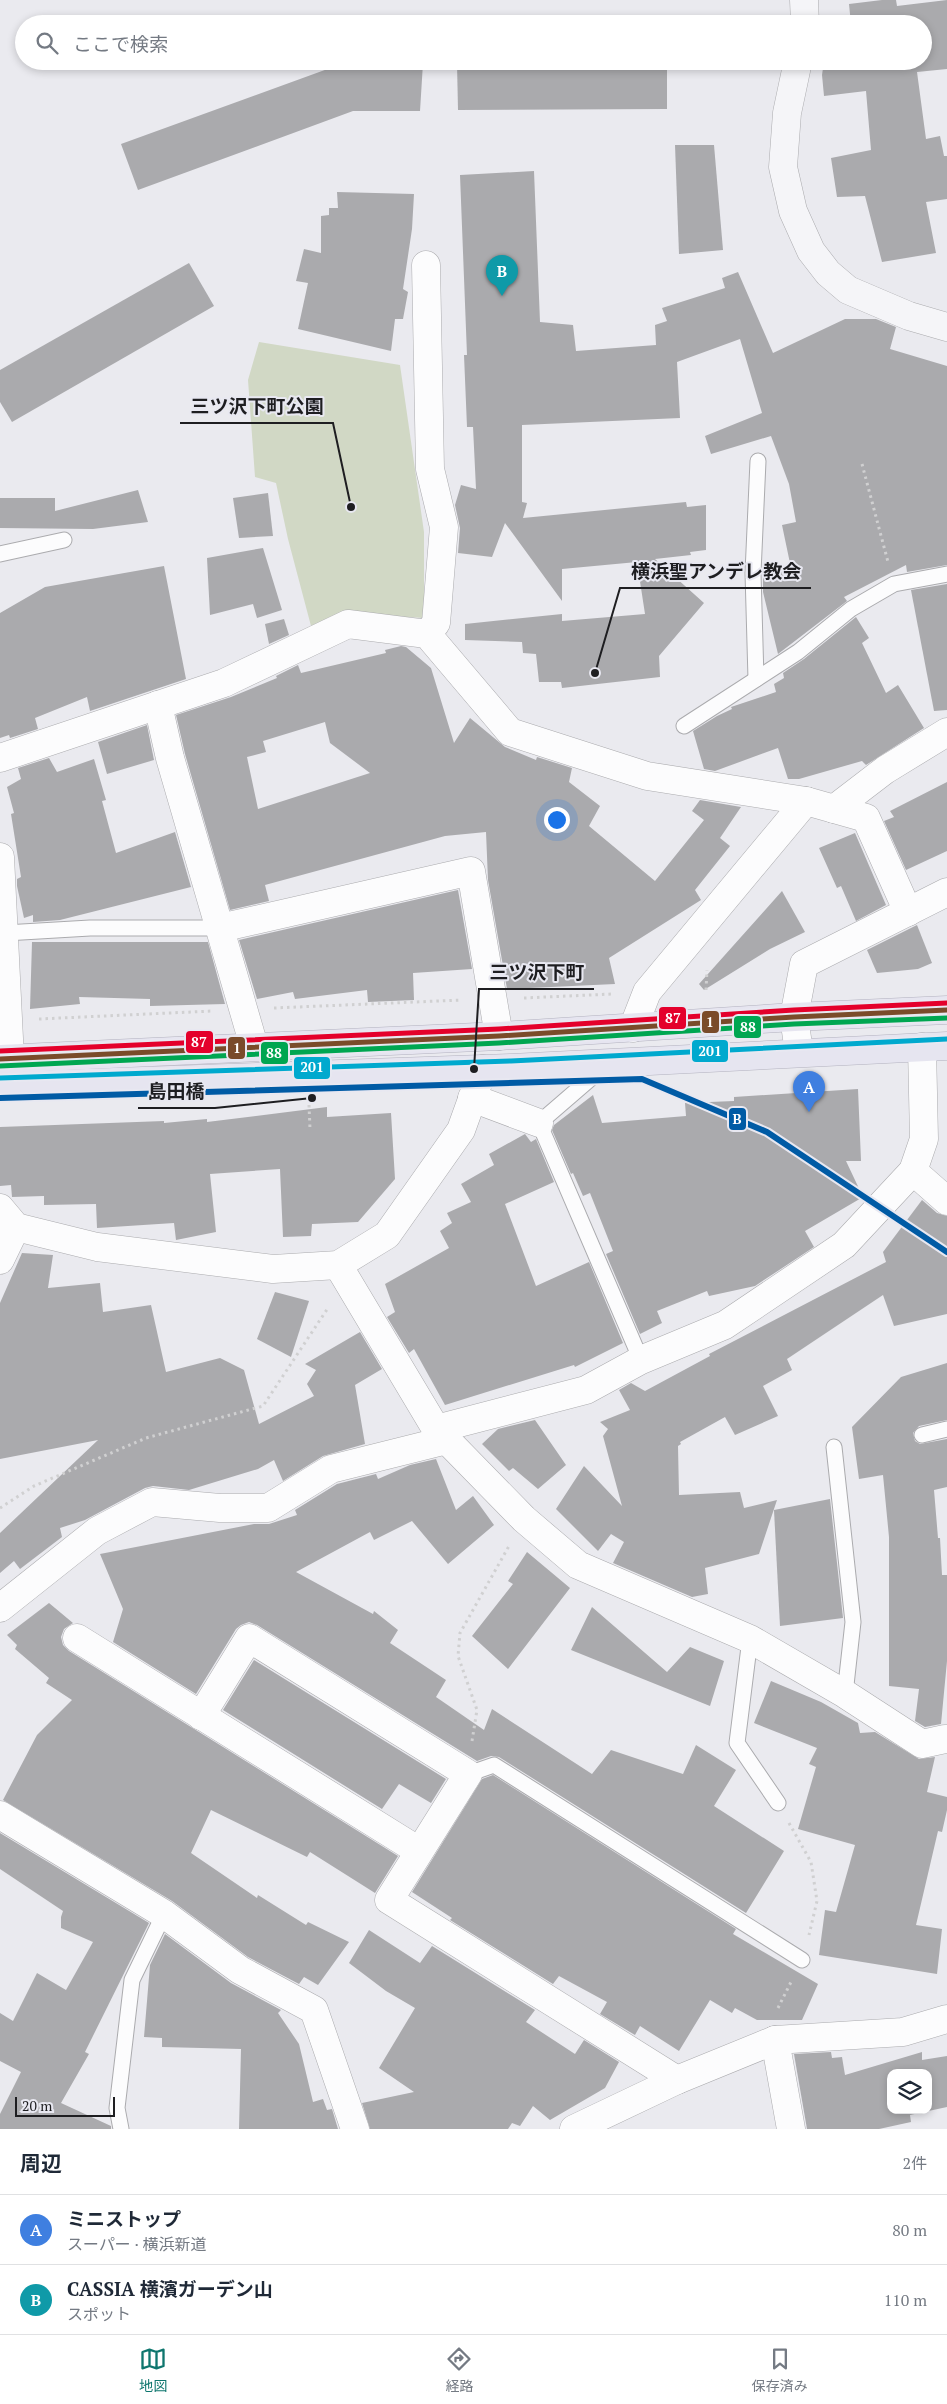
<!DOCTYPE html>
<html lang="ja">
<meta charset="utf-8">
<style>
body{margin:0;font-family:"PT Serif","Noto Sans JP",serif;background:#f6f6f7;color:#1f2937}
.controls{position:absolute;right:15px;bottom:15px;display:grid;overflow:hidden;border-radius:10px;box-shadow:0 2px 8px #0003}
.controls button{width:45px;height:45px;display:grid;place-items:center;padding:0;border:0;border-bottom:1px solid #e0e1e3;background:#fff;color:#1f2937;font:25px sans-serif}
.scale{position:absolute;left:15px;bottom:12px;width:100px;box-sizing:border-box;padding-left:5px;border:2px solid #1e1e21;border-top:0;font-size:14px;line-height:18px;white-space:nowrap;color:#1e1e21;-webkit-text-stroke:4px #e8e8f1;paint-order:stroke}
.you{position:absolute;left:556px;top:819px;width:18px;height:18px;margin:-12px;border:4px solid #fff;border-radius:50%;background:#1a73e8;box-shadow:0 0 0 8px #1a73e833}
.badge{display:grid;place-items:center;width:32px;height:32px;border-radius:50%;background:#0f766e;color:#fff;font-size:16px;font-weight:700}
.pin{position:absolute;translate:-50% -41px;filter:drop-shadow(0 1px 2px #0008)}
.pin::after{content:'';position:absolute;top:26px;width:18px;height:15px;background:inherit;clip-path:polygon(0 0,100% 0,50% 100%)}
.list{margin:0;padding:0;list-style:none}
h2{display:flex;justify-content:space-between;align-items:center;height:65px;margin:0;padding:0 20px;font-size:21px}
h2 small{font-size:16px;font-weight:400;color:#747a83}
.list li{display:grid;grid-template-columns:32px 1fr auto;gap:15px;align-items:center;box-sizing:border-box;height:70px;padding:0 20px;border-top:1px solid #e0e1e3}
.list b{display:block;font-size:19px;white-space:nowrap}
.list p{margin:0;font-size:16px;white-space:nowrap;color:#747a83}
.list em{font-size:16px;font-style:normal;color:#747a83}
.icon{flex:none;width:28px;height:28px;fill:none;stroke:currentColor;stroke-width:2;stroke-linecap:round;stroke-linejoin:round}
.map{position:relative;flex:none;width:947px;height:2129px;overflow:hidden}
.search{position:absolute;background:#fff;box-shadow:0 2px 8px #0003;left:15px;right:15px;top:15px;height:55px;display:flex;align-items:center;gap:12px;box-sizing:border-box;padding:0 18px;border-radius:28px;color:#747a83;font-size:19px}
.sheet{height:205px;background:#fff}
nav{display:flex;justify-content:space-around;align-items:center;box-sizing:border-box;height:70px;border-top:1px solid #e0e1e3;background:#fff;font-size:14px;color:#747a83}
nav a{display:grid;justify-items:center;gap:2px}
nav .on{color:#0f766e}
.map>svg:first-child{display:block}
</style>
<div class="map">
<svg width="947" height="2129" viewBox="0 0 947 2129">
<rect width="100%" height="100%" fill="#eaeaef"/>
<path fill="#d1d8c5" d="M 259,342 L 400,365 L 424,532 L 424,618 L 339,613 L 311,626 L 288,539 L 276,483 L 255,477 L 248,380 Z"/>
<g fill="#aaaaad" fill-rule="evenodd">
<path d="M 882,0 L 896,0 L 897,6 L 947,0 L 947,69 L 917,72 L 926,139 L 940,136 L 944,156 L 947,156 L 947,199 L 926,202 L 936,253 L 882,262 L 865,196 L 837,197 L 831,158 L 871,150 L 866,91 L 824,96 L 822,75 L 824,61 L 923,61 L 923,24 L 851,24 L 849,4 Z"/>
<path d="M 667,62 L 667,109 L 458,110 L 457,63 Z"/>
<path d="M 344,63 L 423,63 L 420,111 L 353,111 L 138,190 L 121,144 Z"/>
<path d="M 675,145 L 714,145 L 723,250 L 679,254 Z"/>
<path d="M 534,171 L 540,322 L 573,325 L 576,351 L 656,345 L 655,325 L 667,321 L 662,308 L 725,288 L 722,278 L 738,272 L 773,353 L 845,319 L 876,319 L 896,327 L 890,349 L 947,366 L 947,565 L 907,572 L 906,565 L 844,597 L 847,601 L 778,654 L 763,592 L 763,578 L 791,568 L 782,525 L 796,522 L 789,484 L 771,436 L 711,454 L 705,436 L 762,413 L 740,339 L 677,362 L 680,418 L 522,425 L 522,502 L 527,503 L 523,518 L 686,502 L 687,507 L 706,505 L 706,550 L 690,552 L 691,555 L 655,559 L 704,603 L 659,656 L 660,677 L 562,688 L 561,682 L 539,682 L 536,654 L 523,653 L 522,642 L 465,640 L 465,624 L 562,614 L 562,621 L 645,614 L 637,562 L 562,569 L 562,601 L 505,523 L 492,557 L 458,553 L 460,528 L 455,505 L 461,485 L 476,489 L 473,427 L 467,427 L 464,355 L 467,355 L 460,175 Z"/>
<path d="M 337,192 L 414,194 L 412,229 L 403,289 L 408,292 L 403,319 L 395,319 L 391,351 L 298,329 L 308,283 L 296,281 L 304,249 L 321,253 L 321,216 L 329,215 L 329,208 L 338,208 Z"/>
<path d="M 189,263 L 214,306 L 12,422 L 0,402 L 0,370 Z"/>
<path d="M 138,490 L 148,522 L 93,529 L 0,528 L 0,498 L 55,498 L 55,511 Z"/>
<path d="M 268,493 L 273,536 L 239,538 L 233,498 Z"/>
<path d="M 263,548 L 282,610 L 257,618 L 253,604 L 210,615 L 207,558 Z"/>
<path d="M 164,566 L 186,679 L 90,711 L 87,697 L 35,718 L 38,729 L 10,738 L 9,735 L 0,738 L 0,613 L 45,587 Z"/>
<path d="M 947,584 L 947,710 L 934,711 L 911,590 Z"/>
<path d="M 856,617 L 869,638 L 862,643 L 886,693 L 898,685 L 924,728 L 866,765 L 862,761 L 799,779 L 788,779 L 778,748 L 715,771 L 704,769 L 693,731 L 717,716 L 732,709 L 731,707 L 776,692 L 774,684 L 784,678 L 783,673 L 804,659 Z"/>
<path d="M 284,619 L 289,635 L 269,644 L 265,624 Z"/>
<path d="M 401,646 L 406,647 L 431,668 L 454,743 L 470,718 L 505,747 L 536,760 L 537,757 L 572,768 L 569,782 L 600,806 L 589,826 L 655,881 L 704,820 L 692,811 L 700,800 L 741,807 L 720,838 L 730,846 L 695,890 L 701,900 L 609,958 L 615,984 L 507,989 L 488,880 L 486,832 L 445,836 L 265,885 L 269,901 L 230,910 L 185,754 L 176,715 L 231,697 L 277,678 L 276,676 L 298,665 L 301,673 L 386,653 L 385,650 ZM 325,722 L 330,743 L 370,773 L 258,809 L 247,757 L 266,752 L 263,741 Z"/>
<path d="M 147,725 L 154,760 L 107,774 L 98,742 Z"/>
<path d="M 49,758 L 57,772 L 94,759 L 106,800 L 102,801 L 116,853 L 175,832 L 191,887 L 60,920 L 33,922 L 33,915 L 24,918 L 17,886 L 17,879 L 21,877 L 11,814 L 14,813 L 7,787 L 21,779 L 18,768 Z"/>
<path d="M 947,782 L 947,851 L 906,870 L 884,821 L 894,817 L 890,811 Z"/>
<path d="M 855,833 L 886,905 L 856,921 L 841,886 L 837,888 L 819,848 Z"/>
<path d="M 458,890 L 472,969 L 413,973 L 414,1000 L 368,1002 L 367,990 L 295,999 L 293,992 L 257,999 L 239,940 Z"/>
<path d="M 782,891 L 805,932 L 770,949 L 704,990 L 699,984 Z"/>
<path d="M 917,925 L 932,963 L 918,969 L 877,973 L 867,950 Z"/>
<path d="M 32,942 L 208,942 L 225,1004 L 150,1006 L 150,999 L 79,997 L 80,1004 L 30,1009 Z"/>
<path d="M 858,1089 L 861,1161 L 846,1161 L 863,1197 L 805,1231 L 814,1247 L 755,1286 L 709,1296 L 707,1291 L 657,1311 L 662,1323 L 640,1334 L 606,1254 L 613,1251 L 590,1193 L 583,1196 L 573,1173 L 571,1174 L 552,1130 L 554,1125 L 593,1095 L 602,1123 L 686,1116 L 685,1103 L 734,1101 L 734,1097 Z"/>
<path d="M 327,1107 L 327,1117 L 391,1113 L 395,1179 L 358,1222 L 312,1224 L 311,1236 L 283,1237 L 280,1169 L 210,1174 L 216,1232 L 176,1240 L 174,1223 L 97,1228 L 96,1204 L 44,1205 L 44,1196 L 12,1197 L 11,1185 L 0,1186 L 0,1127 L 164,1121 L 164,1123 L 207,1119 L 207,1122 Z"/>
<path d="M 525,1134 L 531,1142 L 536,1139 L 554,1182 L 505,1204 L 536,1286 L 589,1262 L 623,1343 L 575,1367 L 574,1365 L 445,1405 L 414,1349 L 409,1353 L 387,1317 L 395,1312 L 385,1284 L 449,1248 L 440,1231 L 452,1223 L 447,1213 L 471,1202 L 461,1184 L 494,1165 L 489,1154 Z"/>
<path d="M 922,1200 L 937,1213 L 947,1216 L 947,1314 L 894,1326 L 883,1295 L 787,1359 L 792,1370 L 763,1386 L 778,1416 L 735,1435 L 725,1417 L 680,1442 L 681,1444 L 678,1446 L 679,1495 L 740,1492 L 744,1508 L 777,1500 L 759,1554 L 705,1568 L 708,1594 L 692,1597 L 613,1563 L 624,1542 L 611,1534 L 598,1551 L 556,1509 L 584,1466 L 622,1506 L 603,1436 L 608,1429 L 600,1422 L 630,1410 L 619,1390 L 631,1383 L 645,1391 L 710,1356 L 709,1354 L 886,1262 L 883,1252 Z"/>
<path d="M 22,1253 L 53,1255 L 48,1288 L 100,1283 L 103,1312 L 151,1305 L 166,1372 L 220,1358 L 244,1370 L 259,1424 L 314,1396 L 307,1384 L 316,1370 L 305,1364 L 360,1332 L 382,1369 L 355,1385 L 365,1444 L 323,1456 L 283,1481 L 274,1460 L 258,1469 L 189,1490 L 153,1486 L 145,1488 L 85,1520 L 60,1528 L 62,1537 L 20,1569 L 14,1561 L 0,1573 L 0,1533 L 98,1440 L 0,1459 L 0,1303 Z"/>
<path d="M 275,1292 L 309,1301 L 291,1357 L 257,1339 Z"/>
<path d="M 947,1363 L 947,1420 L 919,1426 L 913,1433 L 915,1441 L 920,1444 L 947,1439 L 947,1487 L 934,1490 L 938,1538 L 940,1538 L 942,1575 L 947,1575 L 947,1661 L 941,1724 L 925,1727 L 915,1721 L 919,1689 L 889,1686 L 889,1537 L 883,1475 L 859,1479 L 852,1427 L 901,1377 Z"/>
<path d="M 535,1420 L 566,1465 L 538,1489 L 513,1468 L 509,1471 L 482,1444 L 498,1429 Z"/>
<path d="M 436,1459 L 456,1510 L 473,1496 L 494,1525 L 448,1564 L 412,1521 L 374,1540 L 370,1532 L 296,1572 L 373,1614 L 374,1611 L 398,1630 L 390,1643 L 446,1680 L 436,1697 L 484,1730 L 492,1709 L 592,1774 L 611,1750 L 683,1774 L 696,1745 L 736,1770 L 714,1806 L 784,1851 L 746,1913 L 499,1757 L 491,1756 L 477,1761 L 257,1625 L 249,1622 L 241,1625 L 236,1629 L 196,1694 L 113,1642 L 123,1609 L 100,1554 L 254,1524 L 269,1524 L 297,1515 L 295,1510 L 337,1484 L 376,1474 L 378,1479 L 410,1465 Z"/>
<path d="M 830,1499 L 843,1618 L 780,1626 L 774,1510 Z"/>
<path d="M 527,1552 L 570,1588 L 508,1669 L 472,1636 L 513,1584 L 508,1581 Z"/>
<path d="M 49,1603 L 73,1623 L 64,1629 L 61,1637 L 63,1645 L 69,1651 L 398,1856 L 375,1893 L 310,1852 L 307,1857 L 211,1810 L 191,1853 L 257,1898 L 258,1895 L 306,1925 L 308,1922 L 349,1942 L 318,1985 L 304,1977 L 299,1984 L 248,1957 L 172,1901 L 3,1800 L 37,1735 L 72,1700 L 46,1683 L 49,1678 L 15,1649 L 17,1645 L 7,1635 Z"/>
<path d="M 592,1607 L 667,1672 L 690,1647 L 724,1661 L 710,1706 L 571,1650 Z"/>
<path d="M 254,1660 L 446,1779 L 431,1803 L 399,1784 L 382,1809 L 223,1710 Z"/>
<path d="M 771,1681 L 821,1702 L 858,1723 L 860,1733 L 875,1732 L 919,1759 L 935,1757 L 927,1792 L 947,1797 L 947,1810 L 942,1832 L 938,1831 L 916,1925 L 942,1929 L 937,1974 L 819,1955 L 825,1910 L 836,1912 L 855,1845 L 798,1829 L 816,1767 L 809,1764 L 817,1748 L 754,1723 Z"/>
<path d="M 493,1775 L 736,1929 L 733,1934 L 818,1984 L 802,2020 L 757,2020 L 735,2008 L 732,2013 L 710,2000 L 679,2051 L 640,2026 L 635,2035 L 600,2014 L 607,2002 L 559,1976 L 553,1984 L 450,1920 L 452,1918 L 412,1892 L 482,1779 Z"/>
<path d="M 0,1833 L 149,1923 L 85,2052 L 89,2054 L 61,2103 L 111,2126 L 111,2129 L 0,2129 L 0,2114 L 21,2072 L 0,2061 L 0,2013 L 13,2021 L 37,1973 L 66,1990 L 93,1942 L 61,1928 L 61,1917 L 63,1911 L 0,1869 Z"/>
<path d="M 369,1930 L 420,1963 L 432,1946 L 535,2010 L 526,2022 L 575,2054 L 584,2040 L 619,2062 L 605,2088 L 550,2120 L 533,2106 L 520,2126 L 512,2123 L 508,2129 L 370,2129 L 362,2103 L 414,2092 L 379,2068 L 415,2008 L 386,1991 L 349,1963 Z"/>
<path d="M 165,1934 L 231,1983 L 281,2010 L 278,2013 L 299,2044 L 313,2102 L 323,2099 L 327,2110 L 332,2109 L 338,2129 L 239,2129 L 241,2049 L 162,2047 L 162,2038 L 144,2037 L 150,1965 Z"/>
<path d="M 831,2052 L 832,2058 L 842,2057 L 845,2075 L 922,2052 L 922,2060 L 947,2056 L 947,2107 L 910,2115 L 911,2122 L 879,2129 L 807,2129 L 794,2054 ZM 891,2073 L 928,2073 L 928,2110 L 891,2110 Z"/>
</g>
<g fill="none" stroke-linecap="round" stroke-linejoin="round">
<defs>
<g id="lane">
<path d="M 0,554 L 64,540"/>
<path d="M 756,679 L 753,573 L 758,461"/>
<path d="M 684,726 L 798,652 L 851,609 L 894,584 L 947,574"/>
<path d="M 5,933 L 90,928 L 220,928"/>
<path d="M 605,1066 L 539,1123 L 641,1360"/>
<path d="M 922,1435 L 947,1429"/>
<path d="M 834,1447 L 853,1622 L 845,1694"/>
<path d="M 750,1639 L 737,1743 L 778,1803"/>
<path d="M 468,1774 L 494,1765 L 802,1960"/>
<path d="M 121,2129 L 117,2108 L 132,1980 L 164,1914"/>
</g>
<g id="street">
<path d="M 426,265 L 430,469 L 444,527 L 436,623 L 427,634"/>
<path d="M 158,705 L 170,758 L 254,1046"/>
<path d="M 0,758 L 224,683 L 348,624 L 427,634 L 510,732 L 647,776 L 806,801 L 866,818 L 908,912"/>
<path d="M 834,809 L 885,770 L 947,732"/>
<path d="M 0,857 L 10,1059"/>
<path d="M 220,928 L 471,871 L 499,1036"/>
<path d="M 633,1028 L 647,992 L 806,801"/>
<path d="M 799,1052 L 794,1017 L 804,964 L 947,892"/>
<path d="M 472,1098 L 539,1123"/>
<path d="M 913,1171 L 947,1201"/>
<path d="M 0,1208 L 16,1227 L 97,1247 L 273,1269 L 338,1265 L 387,1235 L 461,1130 L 483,1069"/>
<path d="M 0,1260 L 16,1227"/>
<path d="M 338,1265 L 436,1429 L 524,1519 L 578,1565 L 750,1639 L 845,1694 L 922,1744 L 945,1739"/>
<path d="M 436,1429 L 586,1390 L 641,1360 L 725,1325 L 844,1245 L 913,1171 L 924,1139 L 922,1047"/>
<path d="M 0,1608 L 97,1531 L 152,1502 L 220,1508 L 268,1508 L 331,1469 L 447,1440"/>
<path d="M 77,1638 L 419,1851"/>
<path d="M 201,1716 L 249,1638 L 468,1774 L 389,1900 L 677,2080"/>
<path d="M 0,1815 L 164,1914 L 240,1970 L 314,2010 L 355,2129"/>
<path d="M 775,2040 L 791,2129"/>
<path d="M 574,2129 L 677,2080 L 775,2040 L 903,2032 L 947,2019"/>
</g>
<g id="secondary">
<path d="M 804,0 L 805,24"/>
<path d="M 798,61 L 787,113 L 783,167 L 793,211 L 811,251 L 828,273 L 848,290 L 909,316 L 947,327"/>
</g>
<g id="highway">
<path d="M 0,1059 L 499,1036 L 794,1017 L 947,1010"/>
<path d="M 0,1086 L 511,1068 L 947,1046"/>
</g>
</defs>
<use href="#lane" stroke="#ababae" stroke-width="17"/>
<use href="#street" stroke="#ababae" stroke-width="29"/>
<use href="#secondary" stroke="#ababae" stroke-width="29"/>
<use href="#highway" stroke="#b3b2bf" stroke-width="29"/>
<g stroke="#d0d0d1" stroke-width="3" stroke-dasharray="2.5 4" stroke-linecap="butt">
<path d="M 862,464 L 888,562"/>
<path d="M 706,990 L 707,970"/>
<path d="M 524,998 L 612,994"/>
<path d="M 274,1008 L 462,1000"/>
<path d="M 39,1019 L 213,1011"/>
<path d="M 309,1105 L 310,1129"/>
<path d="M 0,1508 L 34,1486 L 146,1438 L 263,1406 L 328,1308"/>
<path d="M 472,1741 L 477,1710 L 458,1656 L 460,1633 L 509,1546"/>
<path d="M 789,1823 L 811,1862 L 817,1901 L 809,1935"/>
<path d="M 778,2008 L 791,1982"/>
</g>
<use href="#lane" stroke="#fcfcfd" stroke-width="15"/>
<use href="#street" stroke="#fcfcfd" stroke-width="28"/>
<use href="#secondary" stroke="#f5f5f8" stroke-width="28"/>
<use href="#highway" stroke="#e6e5f0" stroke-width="28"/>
<defs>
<path id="bus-1" d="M 0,1059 L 499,1036 L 794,1017 L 947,1010"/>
<path id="bus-2" d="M 0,1066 L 499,1043 L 794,1024 L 947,1018"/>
<path id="bus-3" d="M 0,1051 L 499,1029 L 794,1010 L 947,1003"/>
<path id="bus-4" d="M 0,1078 L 511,1061 L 947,1039"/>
</defs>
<use href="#bus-1" stroke="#e8e8f1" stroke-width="9"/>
<use href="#bus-2" stroke="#e8e8f1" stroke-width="9"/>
<use href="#bus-3" stroke="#e8e8f1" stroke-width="9"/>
<use href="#bus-4" stroke="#e8e8f1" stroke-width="9"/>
<use href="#bus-1" stroke="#7a4b2a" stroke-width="5"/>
<use href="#bus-2" stroke="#00a651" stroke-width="5"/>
<use href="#bus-3" stroke="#e4002b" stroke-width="5"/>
<use href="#bus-4" stroke="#00a9ce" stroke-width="5"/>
<defs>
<path id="metro-1" d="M 0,1098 L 642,1079 L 767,1132 L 947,1252"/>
</defs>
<use href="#metro-1" stroke="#e8e8f1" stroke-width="10"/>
<use href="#metro-1" stroke="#005ba5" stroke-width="6"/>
</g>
<path fill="none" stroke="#1e1e21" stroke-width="2" d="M351 507L333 423H180M595 673L620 588H811M474 1069L479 989H594M312 1098L215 1108H138"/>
<g fill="#1e1e21" stroke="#e8e8f1" stroke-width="2">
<circle cx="351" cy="507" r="5"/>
<circle cx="595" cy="673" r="5"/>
<circle cx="474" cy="1069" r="5"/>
<circle cx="312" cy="1098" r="5"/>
</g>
<g font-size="19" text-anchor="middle" font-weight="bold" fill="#1e1e21" stroke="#e8e8f1" stroke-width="4" stroke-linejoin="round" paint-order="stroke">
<text x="257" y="413">三ツ沢下町公園</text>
<text x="716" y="578">横浜聖アンデレ教会</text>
<text x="537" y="979">三ツ沢下町</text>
<text x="176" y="1098">島田橋</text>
</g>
<g stroke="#e8e8f1" stroke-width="2">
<rect x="658" y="1006" width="29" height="24" rx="5" fill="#e4002b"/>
<rect x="701" y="1010" width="19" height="24" rx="5" fill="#7a4b2a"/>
<rect x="733" y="1015" width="29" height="24" rx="5" fill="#00a651"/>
<rect x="185" y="1030" width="29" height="24" rx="5" fill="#e4002b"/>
<rect x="227" y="1036" width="19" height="24" rx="5" fill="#7a4b2a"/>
<rect x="691" y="1039" width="38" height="24" rx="5" fill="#00a9ce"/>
<rect x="260" y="1041" width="29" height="24" rx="5" fill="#00a651"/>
<rect x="293" y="1056" width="38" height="24" rx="5" fill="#00a9ce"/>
<rect x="728" y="1107" width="19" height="24" rx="5" fill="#005ba5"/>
</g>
<g font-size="14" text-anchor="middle" font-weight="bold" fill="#fff">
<text x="673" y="1023">87</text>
<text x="710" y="1027">1</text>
<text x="748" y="1032">88</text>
<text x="199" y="1047">87</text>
<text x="237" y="1053">1</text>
<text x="710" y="1056">201</text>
<text x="274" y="1058">88</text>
<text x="312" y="1072">201</text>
<text x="737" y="1124">B</text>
</g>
</svg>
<div class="controls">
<button><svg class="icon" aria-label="layers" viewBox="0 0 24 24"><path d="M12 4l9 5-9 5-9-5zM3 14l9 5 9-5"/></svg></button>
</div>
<div class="scale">20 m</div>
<div class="you"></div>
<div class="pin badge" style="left:809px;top:1112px;background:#3f7fe0">A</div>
<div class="pin badge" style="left:502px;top:296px;background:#0f9aa8">B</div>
<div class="search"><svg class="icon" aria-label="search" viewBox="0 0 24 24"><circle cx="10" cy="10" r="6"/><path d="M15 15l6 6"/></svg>ここで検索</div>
</div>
<section class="sheet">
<h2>周辺<small>2件</small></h2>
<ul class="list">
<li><span class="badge" style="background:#3f7fe0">A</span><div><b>ミニストップ</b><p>スーパー · 横浜新道</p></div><em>80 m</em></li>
<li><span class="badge" style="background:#0f9aa8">B</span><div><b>CASSIA 横濱ガーデン山</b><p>スポット</p></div><em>110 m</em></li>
</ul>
</section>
<nav>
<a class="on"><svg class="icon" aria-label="map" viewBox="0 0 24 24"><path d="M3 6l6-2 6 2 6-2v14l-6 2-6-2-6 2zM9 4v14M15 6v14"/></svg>地図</a>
<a><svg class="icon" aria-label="directions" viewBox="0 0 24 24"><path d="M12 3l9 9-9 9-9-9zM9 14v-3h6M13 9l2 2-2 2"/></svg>経路</a>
<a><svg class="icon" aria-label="saved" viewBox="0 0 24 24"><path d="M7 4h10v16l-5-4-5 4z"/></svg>保存済み</a>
</nav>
